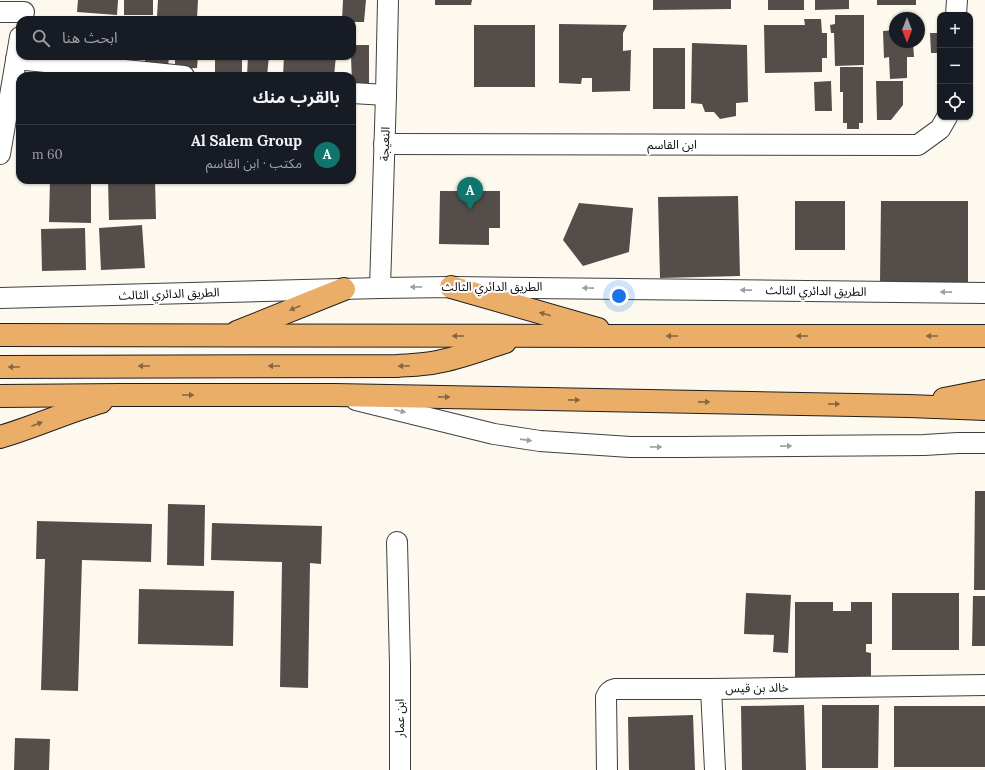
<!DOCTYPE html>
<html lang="ar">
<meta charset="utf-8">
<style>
body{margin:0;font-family:Lora,"Noto Sans Arabic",serif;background:#242831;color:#f1f3f6;direction:rtl}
.controls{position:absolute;right:12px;top:12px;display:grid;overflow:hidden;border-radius:8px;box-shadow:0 1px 3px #0004}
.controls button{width:36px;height:36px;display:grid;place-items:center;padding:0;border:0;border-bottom:1px solid #363941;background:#171b24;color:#f1f3f6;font:20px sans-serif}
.compass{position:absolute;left:889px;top:12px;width:36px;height:36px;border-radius:50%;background:#171b24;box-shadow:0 1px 3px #0004;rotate:180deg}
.you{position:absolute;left:619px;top:296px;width:14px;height:14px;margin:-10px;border:3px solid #fff;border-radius:50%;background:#1a73e8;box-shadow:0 0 0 6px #1a73e833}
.badge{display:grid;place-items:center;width:26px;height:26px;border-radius:50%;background:#0f766e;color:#fff;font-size:13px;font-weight:700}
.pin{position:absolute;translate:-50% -33px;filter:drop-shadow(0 1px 2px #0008)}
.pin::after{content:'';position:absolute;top:21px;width:14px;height:12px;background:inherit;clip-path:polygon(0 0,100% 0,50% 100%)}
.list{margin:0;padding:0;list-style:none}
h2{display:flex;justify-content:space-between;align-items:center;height:52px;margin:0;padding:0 16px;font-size:17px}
h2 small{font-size:13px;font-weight:400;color:#9ea1a6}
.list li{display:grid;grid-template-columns:26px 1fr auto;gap:12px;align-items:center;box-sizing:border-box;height:60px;padding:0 16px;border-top:1px solid #363941}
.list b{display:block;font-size:15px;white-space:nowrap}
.list p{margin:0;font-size:13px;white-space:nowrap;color:#9ea1a6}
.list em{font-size:13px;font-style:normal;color:#9ea1a6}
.icon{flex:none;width:22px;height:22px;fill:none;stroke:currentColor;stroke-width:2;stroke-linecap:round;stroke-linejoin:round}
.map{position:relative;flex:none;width:985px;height:770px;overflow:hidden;direction:ltr}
.search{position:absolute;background:#171b24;box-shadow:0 1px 3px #0004;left:16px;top:16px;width:340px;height:44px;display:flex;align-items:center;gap:10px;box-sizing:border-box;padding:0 14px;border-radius:12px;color:#9ea1a6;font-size:15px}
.panel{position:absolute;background:#171b24;box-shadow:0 1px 3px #0004;left:16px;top:72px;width:340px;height:112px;border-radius:12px;direction:rtl}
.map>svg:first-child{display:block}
</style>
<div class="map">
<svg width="985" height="770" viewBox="0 0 985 770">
<rect width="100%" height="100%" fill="#fef9ee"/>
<g fill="#544d4a">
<path d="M 78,0 L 118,0 L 117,15 L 77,12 Z"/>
<rect x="124" y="0" width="29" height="15"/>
<path d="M 158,0 L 198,0 L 197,19 L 157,16 Z"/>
<path d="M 343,0 L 366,0 L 364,22 L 352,22 L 352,20 L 342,20 Z"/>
<path d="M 435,0 L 472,0 L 471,5 L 435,5 Z"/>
<path d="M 653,0 L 731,0 L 731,9 L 653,10 Z"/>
<rect x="768" y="0" width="36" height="10"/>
<path d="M 815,0 L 849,0 L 849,9 L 815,10 Z"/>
<rect x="877" y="0" width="39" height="5"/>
<path d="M 835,15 L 864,15 L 864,65 L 835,66 L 834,33 L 831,33 L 830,25 L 835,24 Z"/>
<path d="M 804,19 L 821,19 L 822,33 L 827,33 L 827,58 L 822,58 L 822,72 L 765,73 L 764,25 L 805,25 Z"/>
<path d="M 559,24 L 627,25 L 623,33 L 623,51 L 631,50 L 630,91 L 592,92 L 592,78 L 582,78 L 581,84 L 559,83 Z"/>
<rect x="474" y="25" width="61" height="62"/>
<path d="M 895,30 L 895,42 L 913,42 L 914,57 L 907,57 L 907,78 L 890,79 L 889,57 L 884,58 L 883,31 Z"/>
<path d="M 930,33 L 939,33 L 940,53 L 931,53 Z"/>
<path d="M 692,43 L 747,45 L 748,102 L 736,103 L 736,116 L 720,119 L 714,112 L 705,112 L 702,104 L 691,103 Z"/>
<path d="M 352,45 L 369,45 L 369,84 L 352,84 L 351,56 L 352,56 Z"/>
<rect x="653" y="48" width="32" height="61"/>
<path d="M 106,56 L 128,56 L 128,60 L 106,61 Z"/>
<path d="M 145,56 L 169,56 L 168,68 L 145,67 Z"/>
<path d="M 175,56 L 198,56 L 197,68 L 175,69 Z"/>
<path d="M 215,56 L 242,56 L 242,76 L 215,72 Z"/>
<path d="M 248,56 L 269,56 L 267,76 L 247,76 Z"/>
<path d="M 284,56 L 336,56 L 334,76 L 283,76 Z"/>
<path d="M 840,67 L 863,67 L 863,123 L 859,123 L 859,129 L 847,129 L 847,123 L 843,123 L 843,92 L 840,92 Z"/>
<path d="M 831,81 L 832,111 L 815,111 L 814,82 Z"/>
<path d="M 876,81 L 903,81 L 903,105 L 891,120 L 877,120 Z"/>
<path d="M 50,180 L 91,180 L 91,223 L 49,222 Z"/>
<path d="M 108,180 L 155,180 L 156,219 L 109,220 Z"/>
<path d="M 440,191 L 500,191 L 500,228 L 489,228 L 489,245 L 439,244 Z"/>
<path d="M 738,196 L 740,276 L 660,278 L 658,197 Z"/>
<rect x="795" y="201" width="50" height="49"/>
<path d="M 881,201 L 968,201 L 968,283 L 880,282 Z"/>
<path d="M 579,203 L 633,208 L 629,252 L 583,266 L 563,240 Z"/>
<path d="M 142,225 L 145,268 L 101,270 L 99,228 Z"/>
<path d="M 85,228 L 86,270 L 42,271 L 41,229 Z"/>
<path d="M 975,491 L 985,491 L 985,590 L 974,590 Z"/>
<path d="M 168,504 L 205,505 L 204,566 L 167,565 Z"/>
<path d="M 37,521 L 152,524 L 151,562 L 82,560 L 78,691 L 41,690 L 45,559 L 36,559 Z"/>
<path d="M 212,523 L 322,526 L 321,564 L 310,563 L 308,688 L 280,687 L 282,562 L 211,560 Z"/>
<path d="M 139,589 L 234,591 L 233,646 L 138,644 Z"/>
<path d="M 746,593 L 791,595 L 788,653 L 773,652 L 774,635 L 744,634 Z"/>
<rect x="892" y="593" width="67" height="57"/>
<path d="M 973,596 L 985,596 L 985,646 L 972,646 Z"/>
<path d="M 795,602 L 833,602 L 833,611 L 851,611 L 851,602 L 872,602 L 872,644 L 866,644 L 866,652 L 871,653 L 871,680 L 795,680 Z"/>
<path d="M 804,705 L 806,770 L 742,770 L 741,706 Z"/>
<path d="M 822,705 L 879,705 L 878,768 L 822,768 Z"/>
<rect x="894" y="706" width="91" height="61"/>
<path d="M 693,715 L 695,770 L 629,770 L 628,717 Z"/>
<path d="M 15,738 L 50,739 L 49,770 L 14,770 Z"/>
</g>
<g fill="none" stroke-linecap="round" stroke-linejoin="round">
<defs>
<g id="minor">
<path d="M 0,12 L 24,12"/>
<path d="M 956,15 L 957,0"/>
<path d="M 16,59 L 184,76"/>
<path d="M 352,93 L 386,95"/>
<path d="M 384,144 L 918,145 L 940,129 L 947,117"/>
<path d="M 0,154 L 20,37"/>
<path d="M 380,288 L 386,95 L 388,0"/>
<path d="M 0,298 L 380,288 L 451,287 L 985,293"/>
<path d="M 356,400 L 494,434 L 540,441 L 630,447 L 684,447 L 924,445 L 958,443 L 985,443"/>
<path d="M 397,542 L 400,665 L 400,770"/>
<path d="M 711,689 L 715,770"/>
<path d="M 607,770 L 606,697 C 608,692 610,690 615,689 L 711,689 L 985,685"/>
</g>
<g id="trunk">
<path d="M 451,287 L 598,329"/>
<path d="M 237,332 L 344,289"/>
<path d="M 0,335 L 622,336 L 985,336"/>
<path d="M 0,367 L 397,366 C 410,365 423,365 437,362 C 460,358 482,349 505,342"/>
<path d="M 0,396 L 121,395 L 335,395 L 909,406 L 985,409"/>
<path d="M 944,399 L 985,391"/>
<path d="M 0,437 C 34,427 67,412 101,402"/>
</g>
</defs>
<use href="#minor" stroke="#404040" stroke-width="22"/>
<use href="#trunk" stroke="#1e1e1e" stroke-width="24"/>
<use href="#minor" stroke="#fff" stroke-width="20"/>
<use href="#trunk" stroke="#eaae68" stroke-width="22"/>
</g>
<defs><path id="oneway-solid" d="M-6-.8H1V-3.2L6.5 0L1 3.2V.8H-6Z"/></defs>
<g fill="#9e9e9e">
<use href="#oneway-solid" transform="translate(416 287) rotate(179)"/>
<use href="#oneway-solid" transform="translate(588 288) rotate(-179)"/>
<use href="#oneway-solid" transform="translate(746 290) rotate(-179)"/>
<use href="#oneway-solid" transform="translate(946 292) rotate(-179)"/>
<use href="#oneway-solid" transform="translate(400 411) rotate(14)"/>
<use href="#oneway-solid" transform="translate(526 440) rotate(8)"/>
<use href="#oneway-solid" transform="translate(786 446) rotate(-1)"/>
<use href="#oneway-solid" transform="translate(656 447) rotate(1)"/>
</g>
<g fill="#87663f">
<use href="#oneway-solid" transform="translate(295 308) rotate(158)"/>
<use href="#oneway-solid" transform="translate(545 314) rotate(-164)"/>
<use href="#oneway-solid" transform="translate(458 336) rotate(-180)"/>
<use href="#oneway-solid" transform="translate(672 336) rotate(180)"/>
<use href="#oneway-solid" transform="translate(802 336) rotate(180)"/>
<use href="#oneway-solid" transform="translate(932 336) rotate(180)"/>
<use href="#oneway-solid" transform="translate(144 366) rotate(180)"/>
<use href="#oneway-solid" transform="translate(274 366) rotate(180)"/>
<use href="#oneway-solid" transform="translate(404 366) rotate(177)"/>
<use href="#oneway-solid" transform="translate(14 367) rotate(180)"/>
<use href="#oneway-solid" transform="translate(188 395)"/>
<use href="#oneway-solid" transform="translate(444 397) rotate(1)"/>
<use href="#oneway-solid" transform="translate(574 400) rotate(1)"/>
<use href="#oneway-solid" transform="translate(704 402) rotate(1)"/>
<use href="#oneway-solid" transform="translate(834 404) rotate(1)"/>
<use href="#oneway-solid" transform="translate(37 424) rotate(-21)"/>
</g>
<g text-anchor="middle" stroke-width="4" stroke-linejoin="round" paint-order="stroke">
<g font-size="12" fill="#0d0d0d" stroke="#fff">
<text transform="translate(385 144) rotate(-88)" y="4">النعيجة</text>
<text x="672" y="149">ابن القاسم</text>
<text x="492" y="291">الطريق الدائري الثالث</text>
<text transform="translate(816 291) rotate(1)" y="4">الطريق الدائري الثالث</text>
<text transform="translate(169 294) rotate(-2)" y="4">الطريق الدائري الثالث</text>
<text transform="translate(757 688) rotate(-1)" y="4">خالد بن قيس</text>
<text transform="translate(400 718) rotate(-90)" y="4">ابن عمار</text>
</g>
</g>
</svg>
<div class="controls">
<button>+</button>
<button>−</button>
<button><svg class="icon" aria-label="locate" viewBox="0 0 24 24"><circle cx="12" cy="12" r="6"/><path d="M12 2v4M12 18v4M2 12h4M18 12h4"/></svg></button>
</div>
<svg class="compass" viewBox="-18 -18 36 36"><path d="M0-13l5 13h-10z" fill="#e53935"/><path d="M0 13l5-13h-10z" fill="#9ea1a6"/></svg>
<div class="you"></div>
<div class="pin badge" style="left:470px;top:210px">A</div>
<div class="search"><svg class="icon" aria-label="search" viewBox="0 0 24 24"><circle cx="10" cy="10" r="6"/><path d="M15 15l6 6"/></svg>ابحث هنا</div>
<section class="panel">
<h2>بالقرب منك<small></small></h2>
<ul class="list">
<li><span class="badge">A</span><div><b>Al Salem Group</b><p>مكتب · ابن القاسم</p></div><em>60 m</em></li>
</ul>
</section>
</div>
